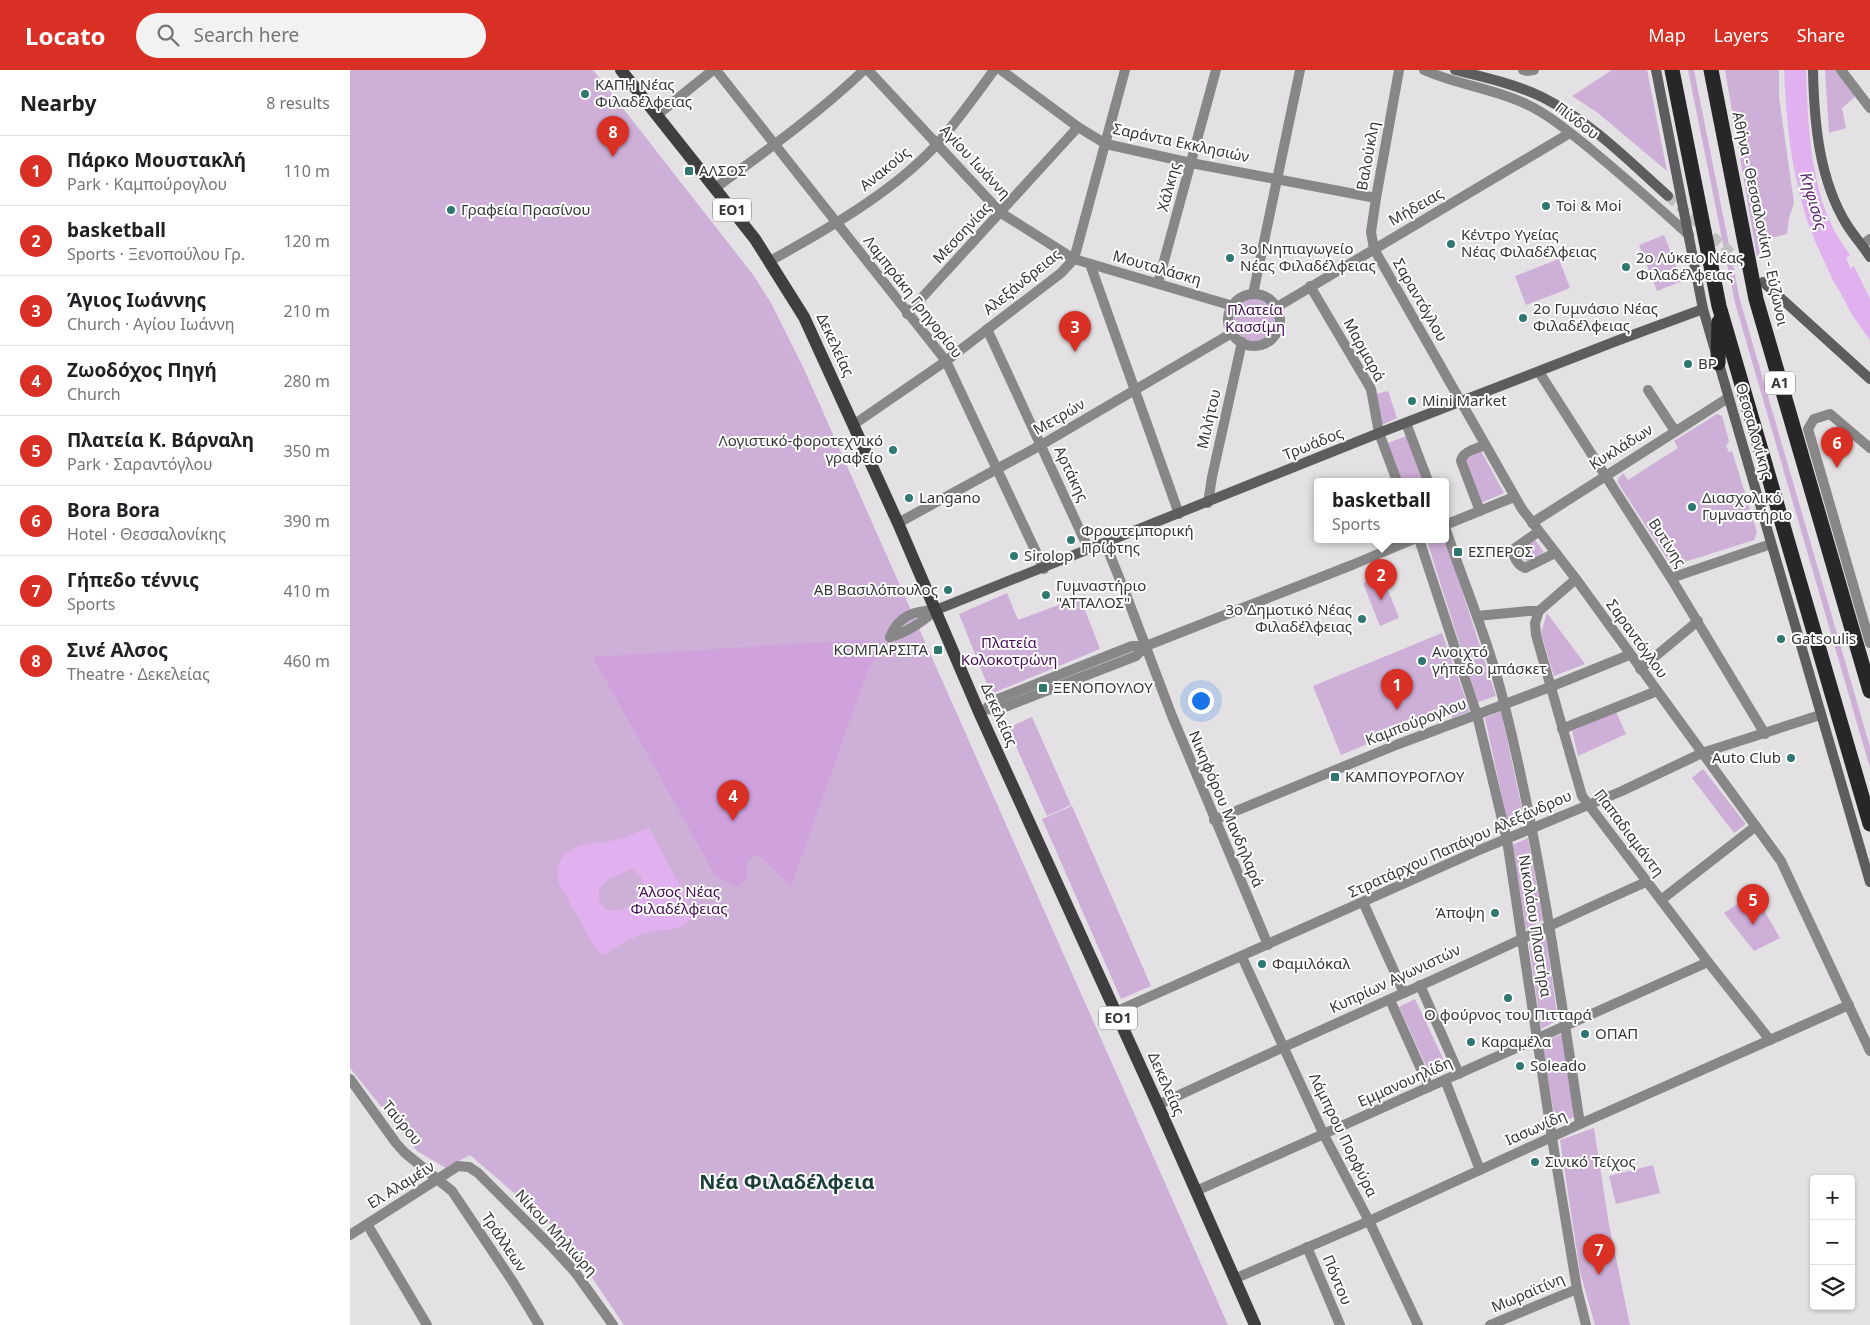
<!DOCTYPE html>
<meta charset="utf-8">
<style>
body{margin:0;font-family:"Noto Sans",sans-serif;background:#f2f2f2;color:#202124}
.controls{position:absolute;right:15px;bottom:15px;display:grid;overflow:hidden;border-radius:5px;box-shadow:0 1px 4px #0004}
.controls button{width:45px;height:45px;display:grid;place-items:center;padding:0;border:0;border-bottom:1px solid #e0e0e0;background:#fff;color:#202124;font:25px sans-serif}
.you{position:absolute;left:850px;top:630px;width:18px;height:18px;margin:-12px;border:4px solid #fff;border-radius:50%;background:#1a73e8;box-shadow:0 0 0 8px #1a73e833}
.badge{display:grid;place-items:center;width:32px;height:32px;border-radius:50%;background:#d93025;color:#fff;font-size:16px;font-weight:700}
.pin{position:absolute;translate:-50% -41px;filter:drop-shadow(0 1px 2px #0008)}
.pin::after{content:'';position:absolute;top:26px;width:18px;height:15px;background:inherit;clip-path:polygon(0 0,100% 0,50% 100%)}
.popup{position:absolute;left:964px;top:408px;width:135px;height:65px;box-sizing:border-box;display:grid;place-content:center;border-radius:5px;background:#fff;filter:drop-shadow(0 1px 4px #0005);font-size:16px;white-space:nowrap;color:#757577}
.popup b{font-size:19px;color:#202124}
.popup::after{content:'';position:absolute;left:50%;top:100%;margin-left:-10px;border:10px solid transparent;border-top-color:#fff}
.list{margin:0;padding:0;list-style:none}
h2{display:flex;justify-content:space-between;align-items:center;height:65px;margin:0;padding:0 20px;font-size:21px}
h2 small{font-size:16px;font-weight:400;color:#757577}
.list li{display:grid;grid-template-columns:32px 1fr auto;gap:15px;align-items:center;box-sizing:border-box;height:70px;padding:0 20px;border-top:1px solid #e0e0e0}
.list b{display:block;font-size:19px;white-space:nowrap}
.list p{margin:0;font-size:16px;white-space:nowrap;color:#757577}
.list em{font-size:16px;font-style:normal;color:#757577}
.icon{flex:none;width:28px;height:28px;fill:none;stroke:currentColor;stroke-width:2;stroke-linecap:round;stroke-linejoin:round}
.map{position:relative;flex:none;width:1520px;height:1255px;overflow:hidden}
header{display:flex;align-items:center;gap:30px;box-sizing:border-box;height:70px;padding:0 25px;background:#d93025;color:#fff}
header strong{font-size:24px}
nav{display:flex;gap:28px;margin-inline-start:auto;font-size:18px}
.search{width:350px;height:45px;background:#f2f2f2;display:flex;align-items:center;gap:12px;box-sizing:border-box;padding:0 18px;border-radius:28px;color:#757577;font-size:19px}
main{display:flex}
aside{flex:1;background:#fff}
.map>svg:first-child{display:block}
</style>
<header>
<strong>Locato</strong>
<div class="search"><svg class="icon" aria-label="search" viewBox="0 0 24 24"><circle cx="10" cy="10" r="6"/><path d="M15 15l6 6"/></svg>Search here</div>
<nav><a>Map</a><a>Layers</a><a>Share</a></nav>
</header>
<main>
<aside>
<h2>Nearby<small>8 results</small></h2>
<ul class="list">
<li><span class="badge">1</span><div><b>Πάρκο Μουστακλή</b><p>Park · Καμπούρογλου</p></div><em>110 m</em></li>
<li><span class="badge">2</span><div><b>basketball</b><p>Sports · Ξενoπούλου Γρ.</p></div><em>120 m</em></li>
<li><span class="badge">3</span><div><b>Άγιος Ιωάννης</b><p>Church · Αγίου Ιωάννη</p></div><em>210 m</em></li>
<li><span class="badge">4</span><div><b>Ζωοδόχος Πηγή</b><p>Church</p></div><em>280 m</em></li>
<li><span class="badge">5</span><div><b>Πλατεία Κ. Βάρναλη</b><p>Park · Σαραντόγλου</p></div><em>350 m</em></li>
<li><span class="badge">6</span><div><b>Bora Bora</b><p>Hotel · Θεσσαλονίκης</p></div><em>390 m</em></li>
<li><span class="badge">7</span><div><b>Γήπεδο τέννις</b><p>Sports</p></div><em>410 m</em></li>
<li><span class="badge">8</span><div><b>Σινέ Αλσος</b><p>Theatre · Δεκελείας</p></div><em>460 m</em></li>
</ul>
</aside>
<div class="map">
<svg width="1520" height="1255" viewBox="0 0 1520 1255">
<rect width="100%" height="100%" fill="#e4e1e5"/>
<g fill="#cdafd7">
<path d="M 0,0 L 243,0 L 404,206 L 421,233 L 454,299 L 878,1255 L 274,1255 L 214,1166 L 120,1085 L 96,1098 L 67,1081 L 0,998 Z"/>
<path d="M 1262,0 L 1297,0 L 1317,101 L 1248,43 L 1222,26 Z"/>
<path d="M 1338,0 L 1344,0 L 1390,230 L 1520,677 L 1520,698 L 1385,233 Z"/>
<path d="M 1375,0 L 1429,0 L 1429,27 L 1444,133 L 1439,148 L 1437,164 L 1417,169 L 1407,187 Z"/>
<path d="M 1475,0 L 1487,0 L 1506,26 L 1492,38 L 1496,58 L 1479,63 Z"/>
<path d="M 1314,165 L 1332,211 L 1307,221 L 1289,175 Z"/>
<path d="M 1209,189 L 1220,218 L 1176,235 L 1165,206 Z"/>
<circle cx="905" cy="249" r="22"/>
<path d="M 1038,321 L 1047,348 L 1032,355 L 1026,324 Z"/>
<path d="M 1367,344 L 1372,346 L 1379,371 L 1376,376 L 1379,382 L 1382,381 L 1407,462 L 1404,470 L 1322,496 L 1268,413 L 1268,409 L 1273,403 L 1278,410 L 1328,378 L 1324,371 Z"/>
<path d="M 1056,366 L 1073,411 L 1052,411 L 1038,373 Z"/>
<path d="M 1131,381 L 1154,423 L 1131,433 L 1115,390 Z"/>
<path d="M 1095,468 L 1146,626 L 1128,632 L 1077,471 L 1083,469 Z"/>
<path d="M 1185,470 L 1194,482 L 1177,493 L 1168,480 Z"/>
<path d="M 1032,505 L 1049,548 L 1030,556 L 1013,513 Z"/>
<path d="M 657,523 L 668,550 L 730,527 L 750,579 L 641,624 L 609,544 Z"/>
<path d="M 1197,543 L 1235,594 L 1204,606 L 1191,563 Z"/>
<path d="M 1092,563 L 1120,641 L 1102,648 L 1099,640 L 991,685 L 963,616 Z"/>
<path d="M 1151,641 L 1174,748 L 1158,755 L 1135,648 Z"/>
<path d="M 1266,642 L 1276,664 L 1228,686 L 1222,661 Z"/>
<path d="M 682,647 L 721,735 L 697,746 L 658,658 Z"/>
<path d="M 1353,699 L 1396,754 L 1384,763 L 1342,708 Z"/>
<path d="M 722,736 L 801,916 L 771,929 L 692,749 Z"/>
<path d="M 1178,768 L 1193,850 L 1176,859 L 1162,775 Z"/>
<path d="M 1404,823 L 1430,868 L 1404,881 L 1374,843 Z"/>
<path d="M 1196,868 L 1208,950 L 1191,959 L 1179,874 Z"/>
<path d="M 1065,929 L 1097,997 L 1080,1004 L 1049,937 Z"/>
<path d="M 1212,964 L 1226,1046 L 1206,1055 L 1192,972 Z"/>
<path d="M 1244,1058 L 1259,1155 L 1280,1255 L 1245,1255 L 1230,1202 L 1210,1070 Z"/>
<path d="M 1303,1095 L 1310,1123 L 1266,1134 L 1259,1106 Z"/>
</g>
<path fill="#cfa1dd" d="M 507,570 L 534,574 L 518,599 L 441,816 L 409,785 L 397,790 L 397,809 L 386,817 L 365,805 L 243,587 Z"/>
<g fill="#e0b1ee" fill-rule="evenodd">
<path d="M 1434,0 L 1456,0 C 1458,53 1460,114 1485,162 C 1489,170 1495,177 1500,185 L 1479,200 C 1445,138 1437,70 1434,0 Z"/>
<path d="M 1504,196 L 1520,229 L 1520,270 L 1502,245 L 1484,210 Z"/>
<path d="M 299,758 L 342,838 L 342,849 C 329,863 308,858 290,865 C 278,870 266,877 255,884 L 249,884 L 209,814 C 201,770 240,776 270,769 C 280,766 289,760 299,758 ZM 282,799 C 311,817 280,845 256,840 L 249,830 L 249,819 L 257,810 Z"/>
</g>
<g fill="none" stroke-linecap="round" stroke-linejoin="round">
<path stroke="#e0b1ee" stroke-width="21" d="M 1475,167 L 1493,207 L 1520,250"/>
<path stroke="#c1bfc2" stroke-width="10" stroke-dasharray="10 5" stroke-linecap="butt" d="M 1318,126 L 1401,201"/>
<g stroke="#888788" stroke-width="10">
<path d="M 366,0 L 596,291 L 694,499"/>
<path d="M 518,0 L 651,143 L 724,189 L 883,236"/>
<path d="M 651,0 L 728,57 L 756,74 L 841,93 L 1026,128"/>
<path d="M 1049,0 L 1026,128 L 1021,162 L 1024,179 L 1172,439 L 1226,509 L 1431,791 L 1520,981"/>
<path d="M 1074,0 C 1107,15 1143,18 1176,34 C 1198,44 1219,62 1238,77 C 1273,106 1306,135 1339,165"/>
<path d="M 1173,0 L 1177,1 L 1184,0"/>
<path d="M 1491,0 L 1520,38"/>
<path d="M 307,45 L 363,0"/>
<path d="M 365,118 C 416,81 468,44 514,0"/>
<path d="M 1512,175 L 1520,169"/>
<path d="M 420,191 C 476,160 545,121 588,73 C 608,50 626,25 644,0"/>
<path d="M 740,194 L 829,444"/>
<path d="M 808,213 L 866,0"/>
<path d="M 960,216 L 1021,319 L 1029,363 L 1047,411"/>
<path d="M 903,224 L 950,0"/>
<circle cx="904" cy="250" r="26"/>
<path d="M 927,237 L 1220,63"/>
<path d="M 557,244 L 728,57"/>
<path d="M 637,259 L 739,480"/>
<path d="M 1189,302 L 1321,508 L 1415,664"/>
<path d="M 1298,320 L 1325,361"/>
<path d="M 1056,353 L 1078,411"/>
<path d="M 503,355 L 596,291 L 711,203 L 724,189 L 775,0"/>
<path d="M 1520,378 L 1480,344 L 1464,349 L 1458,359 L 1520,573"/>
<path d="M 858,433 L 862,407 L 892,272"/>
<path d="M 1130,441 L 1111,391 C 1113,381 1126,379 1135,375"/>
<path d="M 548,453 L 691,375 L 882,263"/>
<path d="M 1182,453 L 1378,328"/>
<path d="M 1095,455 L 1164,427"/>
<path d="M 1095,457 C 1115,517 1140,575 1155,637 C 1189,774 1209,915 1230,1054"/>
<path d="M 1188,462 L 1165,478 C 1161,486 1168,495 1175,498 L 1205,483"/>
<path d="M 1069,469 L 1127,645 L 1157,770 L 1202,1068 L 1227,1219 L 1236,1255"/>
<path d="M 755,473 L 777,527 L 822,646 L 918,875"/>
<path d="M 1321,508 L 1421,474"/>
<path d="M 1189,541 L 1226,509"/>
<path d="M 1127,546 L 1178,541 L 1189,541 L 1185,553 L 1186,565 L 1232,726 L 1358,892 L 1420,970"/>
<path d="M 540,567 C 549,545 564,541 586,540"/>
<path d="M 540,567 C 557,563 572,552 586,540"/>
<path d="M 1290,599 L 1348,551"/>
<path d="M 636,639 L 643,631 L 782,576 L 796,576"/>
<path d="M 629,642 L 636,639 L 647,640 L 786,586 L 796,576 L 1002,495 L 1064,469"/>
<path d="M 1212,659 L 1307,621"/>
<path d="M 864,750 L 1046,675 L 1200,617 L 1279,585"/>
<path d="M 1311,830 L 1406,756"/>
<path d="M 1013,832 L 1054,923"/>
<path d="M 892,887 L 974,1065 L 1019,1151 L 1068,1255"/>
<path d="M 1070,915 L 1109,1004"/>
<path d="M 1040,930 L 1079,1017"/>
<path d="M 765,942 L 1127,781 L 1272,721 L 1352,683 L 1470,645"/>
<path d="M 0,1009 L 46,1073 L 55,1083 L 102,1121 L 163,1212 L 189,1255"/>
<path d="M 1095,1010 L 1130,1100"/>
<path d="M 808,1035 C 884,999 961,965 1038,930 C 1125,892 1210,850 1296,812"/>
<path d="M 846,1121 L 1358,892"/>
<path d="M 17,1154 L 77,1255"/>
<path d="M 0,1165 L 108,1096 L 119,1097 L 128,1103 L 203,1178 L 225,1202 L 263,1255"/>
<path d="M 957,1177 L 990,1255"/>
<path d="M 884,1209 L 1019,1151 L 1230,1054 L 1499,935"/>
<path d="M 1140,1255 L 1227,1219"/>
</g>
<g stroke="#5d5c5e" stroke-width="10">
<path d="M 1105,0 C 1134,7 1165,14 1192,27 C 1240,51 1279,91 1318,126"/>
<path d="M 1306,0 L 1353,239 L 1520,812"/>
<path d="M 1463,0 C 1464,52 1469,110 1497,155 C 1504,166 1513,176 1520,187"/>
<path d="M 1413,212 L 1520,309"/>
<path d="M 586,540 L 1029,363 L 1269,270 L 1353,239"/>
</g>
<path stroke="#403e40" stroke-width="12" d="M 271,0 L 405,169 L 454,247 L 548,453 L 629,642 L 808,1035 L 905,1255"/>
<g stroke="#272628" stroke-width="15">
<path d="M 1322,0 L 1369,236 L 1520,754"/>
<path d="M 1361,0 L 1406,229 L 1520,621"/>
<path d="M 1368,293 L 1369,252"/>
</g>
</g>
<g fill="#2f7771" stroke="#fff" stroke-width="2">
<circle cx="235" cy="24" r="5"/>
<rect x="334" y="96" width="10" height="10" rx="2.5"/>
<circle cx="1196" cy="136" r="5"/>
<circle cx="101" cy="140" r="5"/>
<circle cx="1101" cy="174" r="5"/>
<circle cx="880" cy="188" r="5"/>
<circle cx="1276" cy="197" r="5"/>
<circle cx="1173" cy="248" r="5"/>
<circle cx="1338" cy="294" r="5"/>
<circle cx="1062" cy="331" r="5"/>
<circle cx="543" cy="380" r="5"/>
<circle cx="559" cy="428" r="5"/>
<circle cx="1342" cy="437" r="5"/>
<circle cx="721" cy="470" r="5"/>
<rect x="1103" y="477" width="10" height="10" rx="2.5"/>
<circle cx="664" cy="486" r="5"/>
<circle cx="598" cy="520" r="5"/>
<circle cx="696" cy="525" r="5"/>
<circle cx="1012" cy="549" r="5"/>
<circle cx="1431" cy="569" r="5"/>
<rect x="583" y="575" width="10" height="10" rx="2.5"/>
<circle cx="1072" cy="591" r="5"/>
<rect x="688" y="613" width="10" height="10" rx="2.5"/>
<circle cx="1441" cy="688" r="5"/>
<rect x="980" y="702" width="10" height="10" rx="2.5"/>
<circle cx="1145" cy="843" r="5"/>
<circle cx="912" cy="894" r="5"/>
<circle cx="1158" cy="928" r="5"/>
<circle cx="1235" cy="964" r="5"/>
<circle cx="1121" cy="972" r="5"/>
<circle cx="1170" cy="996" r="5"/>
<circle cx="1185" cy="1092" r="5"/>
</g>
<g text-anchor="middle" stroke-width="4" stroke-linejoin="round" paint-order="stroke">
<g fill="#fff" stroke="#727273" stroke-width="1">
<rect x="363" y="128.5" width="38" height="23" rx="4"/>
<rect x="1415" y="301.5" width="30" height="23" rx="4"/>
<rect x="749" y="936.5" width="38" height="23" rx="4"/>
</g>
<g font-size="14" font-weight="bold" fill="#363537">
<text x="382" y="145">ΕΟ1</text>
<text x="1430" y="318">Α1</text>
<text x="768" y="953">ΕΟ1</text>
</g>
<g font-size="15" fill="#363537" stroke="#fff" text-anchor="start">
<text x="245" y="20">ΚΑΠΗ Νέας<tspan x="245" dy="17">Φιλαδέλφειας</tspan></text>
<text x="349" y="106">ΑΛΣΟΣ</text>
<text x="1206" y="141">Toi &amp; Moi</text>
<text x="111" y="145">Γραφεία Πρασίνου</text>
<text x="1111" y="170">Κέντρο Υγείας<tspan x="1111" dy="17">Νέας Φιλαδέλφειας</tspan></text>
<text x="890" y="184">3ο Νηπιαγωγείο<tspan x="890" dy="17">Νέας Φιλαδέλφειας</tspan></text>
<text x="1286" y="193">2ο Λύκειο Νέας<tspan x="1286" dy="17">Φιλαδέλφειας</tspan></text>
<text x="1183" y="244">2ο Γυμνάσιο Νέας<tspan x="1183" dy="17">Φιλαδέλφειας</tspan></text>
<text x="1348" y="299">BP</text>
<text x="1072" y="336">Mini Market</text>
<text x="533" y="376" text-anchor="end">Λογιστικό-φοροτεχνικό<tspan x="533" dy="17">γραφείο</tspan></text>
<text x="569" y="433">Langano</text>
<text x="1352" y="433">Διασχολικό<tspan x="1352" dy="17">Γυμναστήριο</tspan></text>
<text x="731" y="466">Φρουτεμπορική<tspan x="731" dy="17">Πρίφτης</tspan></text>
<text x="1118" y="487">ΕΣΠΕΡΟΣ</text>
<text x="674" y="491">Sirolop</text>
<text x="706" y="521">Γυμναστήριο<tspan x="706" dy="17">"ΑΤΤΑΛΟΣ"</tspan></text>
<text x="588" y="525" text-anchor="end">ΑΒ Βασιλόπουλος</text>
<text x="1002" y="545" text-anchor="end">3ο Δημοτικό Νέας<tspan x="1002" dy="17">Φιλαδέλφειας</tspan></text>
<text x="1441" y="574">Gatsoulis</text>
<text x="578" y="585" text-anchor="end">ΚΟΜΠΑΡΣΙΤΑ</text>
<text x="1082" y="587">Ανοιχτό<tspan x="1082" dy="17">γήπεδο μπάσκετ</tspan></text>
<text x="703" y="623">ΞΕΝΟΠΟΥΛΟΥ</text>
<text x="1431" y="693" text-anchor="end">Auto Club</text>
<text x="995" y="712">ΚΑΜΠΟΥΡΟΓΛΟΥ</text>
<text x="1135" y="848" text-anchor="end">Άποψη</text>
<text x="922" y="899">Φαμιλόκαλ</text>
<text x="1158" y="950" text-anchor="middle">Ο φούρνος του Πιτταρά</text>
<text x="1245" y="969">ΟΠΑΠ</text>
<text x="1131" y="977">Καραμέλα</text>
<text x="1180" y="1001">Soleado</text>
<text x="1195" y="1097">Σινικό Τείχος</text>
</g>
<g font-size="15" fill="#363537" stroke="#fff">
<text transform="translate(1227 51) rotate(37)" y="5">Πίνδου</text>
<text transform="translate(831 73) rotate(12)" y="5">Σαράντα Εκκλησιών</text>
<text transform="translate(1018 86) rotate(-80)" y="5">Βαλούκλη</text>
<text transform="translate(625 92) rotate(47)" y="5">Αγίου Ιωάννη</text>
<text transform="translate(535 99) rotate(-39)" y="5">Ανακούς</text>
<text transform="translate(819 117) rotate(-75)" y="5">Χάλκης</text>
<text transform="translate(1066 137) rotate(-30)" y="5">Μήδειας</text>
<text transform="translate(1410 149) rotate(78)" y="5">Αθήνα - Θεσσαλονίκη - Εύζωνοι</text>
<text transform="translate(612 163) rotate(-47)" y="5">Μεσσηνίας</text>
<text transform="translate(807 198) rotate(16)" y="5">Μουταλάσκη</text>
<text transform="translate(672 212) rotate(-39)" y="5">Αλεξάνδρειας</text>
<text transform="translate(563 227) rotate(52)" y="5">Λαμπράκη Γρηγορίου</text>
<text transform="translate(1070 230) rotate(60)" y="5">Σαραντόγλου</text>
<text transform="translate(485 275) rotate(65)" y="5">Δεκελείας</text>
<text transform="translate(1014 280) rotate(61)" y="5">Μαρμαρά</text>
<text transform="translate(709 347) rotate(-30)" y="5">Μετρών</text>
<text transform="translate(859 349) rotate(-77)" y="5">Μιλήτου</text>
<text transform="translate(1404 361) rotate(74)" y="5">Θεσσαλονίκης</text>
<text transform="translate(963 374) rotate(-22)" y="5">Τρωάδος</text>
<text transform="translate(1271 377) rotate(-32)" y="5">Κυκλάδων</text>
<text transform="translate(721 404) rotate(65)" y="5">Αρτάκης</text>
<text transform="translate(1317 473) rotate(57)" y="5">Βυτίνης</text>
<text transform="translate(1287 569) rotate(54)" y="5">Σαραντόγλου</text>
<text transform="translate(649 645) rotate(66)" y="5">Δεκελείας</text>
<text transform="translate(1066 652) rotate(-21)" y="5">Καμπούρογλου</text>
<text transform="translate(876 739) rotate(67)" y="5">Νικηφόρου Μανδηλαρά</text>
<text transform="translate(1279 763) rotate(53)" y="5">Παπαδιαμάντη</text>
<text transform="translate(1110 774) rotate(-24)" y="5">Στρατάρχου Παπάγου Αλεξάνδρου</text>
<text transform="translate(1185 856) rotate(81)" y="5">Νικολάου Πλαστήρα</text>
<text transform="translate(1045 909) rotate(-25)" y="5">Κυπρίων Αγωνιστών</text>
<text transform="translate(1055 1012) rotate(-24)" y="5">Εμμανουηλίδη</text>
<text transform="translate(816 1014) rotate(66)" y="5">Δεκελείας</text>
<text transform="translate(52 1053) rotate(50)" y="5">Ταύρου</text>
<text transform="translate(1186 1058) rotate(-24)" y="5">Ιασωνίδη</text>
<text transform="translate(993 1065) rotate(64)" y="5">Λάμπρου Πορφύρα</text>
<text transform="translate(51 1115) rotate(-32)" y="5">Ελ Αλαμέιν</text>
<text transform="translate(206 1163) rotate(47)" y="5">Νίκου Μηλιώρη</text>
<text transform="translate(154 1172) rotate(56)" y="5">Τράλλεων</text>
<text transform="translate(987 1210) rotate(67)" y="5">Πόντου</text>
<text transform="translate(1178 1223) rotate(-23)" y="5">Μωραϊτίνη</text>
</g>
<g font-size="15" fill="#460b55" stroke="#fff">
<text x="905" y="245">Πλατεία<tspan x="905" dy="17">Κασσίμη</tspan></text>
<text x="659" y="578">Πλατεία<tspan x="659" dy="17">Κολοκοτρώνη</tspan></text>
<text x="329" y="827">Άλσος Νέας<tspan x="329" dy="17">Φιλαδέλφειας</tspan></text>
</g>
<g font-size="16" font-style="italic" fill="#5d266d" stroke="#fff">
<text transform="translate(1464 131) rotate(74)" y="6">Κηφισός</text>
</g>
<g font-size="20" font-weight="bold" fill="#1b3d3a" stroke="#fff">
<text x="437" y="1119">Νέα Φιλαδέλφεια</text>
</g>
</g>
</svg>
<div class="controls">
<button>+</button>
<button>−</button>
<button><svg class="icon" aria-label="layers" viewBox="0 0 24 24"><path d="M12 4l9 5-9 5-9-5zM3 14l9 5 9-5"/></svg></button>
</div>
<div class="you"></div>
<div class="pin badge" style="left:1047px;top:640px">1</div>
<div class="pin badge" style="left:1031px;top:530px">2</div>
<div class="popup"><b>basketball</b>Sports</div>
<div class="pin badge" style="left:725px;top:282px">3</div>
<div class="pin badge" style="left:383px;top:751px">4</div>
<div class="pin badge" style="left:1403px;top:855px">5</div>
<div class="pin badge" style="left:1487px;top:398px">6</div>
<div class="pin badge" style="left:1249px;top:1205px">7</div>
<div class="pin badge" style="left:263px;top:87px">8</div>
</div>
</main>
